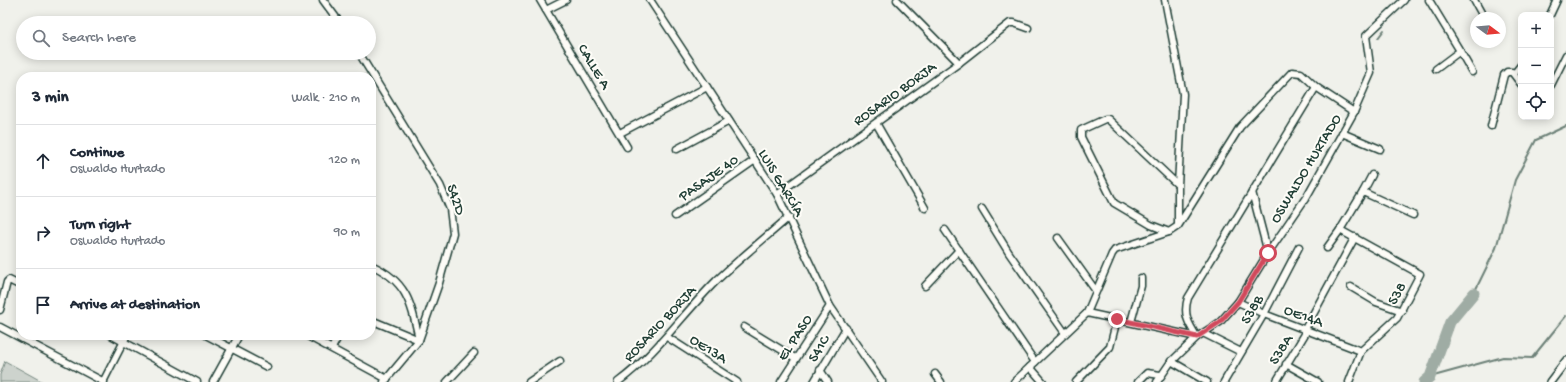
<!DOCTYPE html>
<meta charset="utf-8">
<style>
body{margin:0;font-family:"Gochi Hand",sans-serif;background:#f6f6f7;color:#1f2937}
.controls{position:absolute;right:12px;top:12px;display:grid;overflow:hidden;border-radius:8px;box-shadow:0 2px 10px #0003}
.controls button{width:36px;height:36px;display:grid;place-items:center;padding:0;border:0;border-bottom:1px solid #e0e1e3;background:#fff;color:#1f2937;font:20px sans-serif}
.compass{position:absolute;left:1470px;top:12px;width:36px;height:36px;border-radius:50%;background:#fff;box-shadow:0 2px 10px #0003;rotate:106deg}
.stop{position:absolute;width:12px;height:12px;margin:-9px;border:3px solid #d1495b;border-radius:50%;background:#fff}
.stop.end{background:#d1495b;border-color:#fff;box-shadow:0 1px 4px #0008}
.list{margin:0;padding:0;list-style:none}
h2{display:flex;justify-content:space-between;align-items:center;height:52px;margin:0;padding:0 16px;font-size:17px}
h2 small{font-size:13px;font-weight:400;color:#747a83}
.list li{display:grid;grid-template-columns:26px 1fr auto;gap:12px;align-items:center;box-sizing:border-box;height:72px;padding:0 16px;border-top:1px solid #e0e1e3}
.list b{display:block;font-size:15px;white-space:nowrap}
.list p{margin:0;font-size:13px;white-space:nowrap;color:#747a83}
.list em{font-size:13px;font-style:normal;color:#747a83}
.icon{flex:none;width:22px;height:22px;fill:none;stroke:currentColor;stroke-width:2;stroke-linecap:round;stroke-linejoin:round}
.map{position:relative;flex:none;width:1566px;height:382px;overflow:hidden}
.search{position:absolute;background:#fff;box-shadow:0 2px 10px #0003;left:16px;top:16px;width:360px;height:44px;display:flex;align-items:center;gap:10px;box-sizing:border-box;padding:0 14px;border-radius:22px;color:#747a83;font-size:15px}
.panel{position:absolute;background:#fff;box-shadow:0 2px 10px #0003;left:16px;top:72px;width:360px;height:268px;border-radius:16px}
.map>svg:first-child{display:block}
</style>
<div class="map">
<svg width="1566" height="382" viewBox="0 0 1566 382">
<rect width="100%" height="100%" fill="#f0f1eb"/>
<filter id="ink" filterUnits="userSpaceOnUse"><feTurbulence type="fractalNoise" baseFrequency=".025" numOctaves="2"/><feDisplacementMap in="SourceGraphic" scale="8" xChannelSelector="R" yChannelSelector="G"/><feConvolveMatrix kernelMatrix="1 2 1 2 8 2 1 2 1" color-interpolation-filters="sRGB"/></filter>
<g filter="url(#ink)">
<path fill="#cdd3cd" stroke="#768880" d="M 5,361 L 43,382 L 0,382 L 0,375 Z"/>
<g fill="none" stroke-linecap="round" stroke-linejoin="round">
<g stroke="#6c8077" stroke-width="2">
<path d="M 1378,38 L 1384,30"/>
<path d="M 1474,293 L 1496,248 L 1515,180 L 1536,140 L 1566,126"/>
<path d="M 1430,377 L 1503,357 L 1532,358 L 1566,316"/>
</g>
<path stroke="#9faca4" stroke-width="11" d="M 1424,382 L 1430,377 L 1450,322 L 1474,293"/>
<defs>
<g id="minor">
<path d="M 323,0 L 340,23"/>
<path d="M 540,0 L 627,147"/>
<path d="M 650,0 L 777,194 L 830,306 L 882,382"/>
<path d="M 897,0 L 959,63"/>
<path d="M 1165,0 L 1183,94 L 1178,185"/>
<path d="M 1429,0 L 1460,51 L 1436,69"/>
<path d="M 1474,0 L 1484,18"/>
<path d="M 546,10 L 566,0"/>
<path d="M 1550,15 L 1557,0"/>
<path d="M 1460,51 L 1472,72"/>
<path d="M 359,53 L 440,185 L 450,209 L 453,233 L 439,283 L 419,340 L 384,382"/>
<path d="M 1514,74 L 1521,65"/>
<path d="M 1551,85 L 1566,55"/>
<path d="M 876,123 L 925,208"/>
<path d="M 1491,126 L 1504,75 L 1507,72 L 1512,72 L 1521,84"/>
<path d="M 620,133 L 707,87"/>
<path d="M 1342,133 L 1380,149"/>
<path d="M 677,149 L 729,121"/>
<path d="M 1252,192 L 1268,253"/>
<path d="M 1363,192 L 1372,175"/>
<path d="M 777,194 L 959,63 L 1010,23 L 1014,23 L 1028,28"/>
<path d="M 982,209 L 1009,253 L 1065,333"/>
<path d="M 675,216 L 755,160"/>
<path d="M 945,230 L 1035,362"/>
<path d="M 1169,232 L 1151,225 L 1114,203 L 1081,137 L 1081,130 L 1105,119 L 1108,119 L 1178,185 L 1178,225"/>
<path d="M 1058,238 L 1096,291"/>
<path d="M 1327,248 L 1340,230"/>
<path d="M 371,265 C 407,281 411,303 419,339"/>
<path d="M 925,286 L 959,250"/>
<path d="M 1351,287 L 1376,302 L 1402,311"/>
<path d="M 1238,302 L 1264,314 L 1361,351"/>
<path d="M 0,310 L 7,282 L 9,280 L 21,286"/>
<path d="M 1087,313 L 1112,254 L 1115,250 L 1169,232 L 1178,226 L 1240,127 L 1292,72 L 1301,73 L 1316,87 L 1354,112"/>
<path d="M 371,320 L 419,340"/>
<path d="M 1131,322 L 1141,286 L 1141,278"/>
<path d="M 0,327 L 104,382"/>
<path d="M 744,327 L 795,358"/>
<path d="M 1203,333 L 1241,352"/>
<path d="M 111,335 L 197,382"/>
<path d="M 206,335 L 267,367"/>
<path d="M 306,335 L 387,379"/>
<path d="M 667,337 L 737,382"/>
<path d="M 332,348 L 339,335"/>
<path d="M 1171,361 L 1207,382"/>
<path d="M 1286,364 L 1318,382"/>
<path d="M 1030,367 L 1043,382"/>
<path d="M 820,370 L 828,382"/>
<path d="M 935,374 L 941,382"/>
<path d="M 103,382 L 127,335"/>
<path d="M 213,382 L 239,335"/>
<path d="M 447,382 L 474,353"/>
<path d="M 529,382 L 560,361"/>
<path d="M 618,382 C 656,354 682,315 716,281 C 739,259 765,238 789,217"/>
<path d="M 781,382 L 830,306"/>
<path d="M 814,382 L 846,328"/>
<path d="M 1014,382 L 1087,313 L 1197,337 L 1220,322 L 1238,302 L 1268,253 L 1307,196 L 1354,112 L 1371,73 L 1366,36 L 1404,0"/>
<path d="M 1076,382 L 1110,347 L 1117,319"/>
<path d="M 1138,382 L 1147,373 L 1160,375"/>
<path d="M 1157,382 L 1170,363 L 1197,337 C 1188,323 1183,314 1188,298 L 1316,87"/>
<path d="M 1224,382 L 1264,314 L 1299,247"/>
<path d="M 1276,382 L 1305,334 L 1305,329 L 1355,237"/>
<path d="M 1349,382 L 1361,351 L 1397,318 L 1420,274 L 1340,230 L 1363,192 L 1413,215"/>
</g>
<path id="tertiary" d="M 1550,382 L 1566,361"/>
</defs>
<use href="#minor" stroke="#1f3d34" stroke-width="9"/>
<use href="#tertiary" stroke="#1f3d34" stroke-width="10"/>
<use href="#minor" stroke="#fdfcf7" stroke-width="6"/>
<use href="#tertiary" stroke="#fdfcf7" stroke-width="7"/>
</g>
</g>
<g fill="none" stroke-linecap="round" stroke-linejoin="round" filter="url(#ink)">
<path stroke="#d1495b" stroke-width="5" d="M 1117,319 L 1197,337 L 1220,322 L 1238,302 L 1268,253"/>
</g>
<g text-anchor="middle" stroke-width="4" stroke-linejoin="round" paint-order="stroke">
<g font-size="15" fill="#1f3d34" stroke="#fdfcf7">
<text transform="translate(595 66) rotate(59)" y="5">CALLE A</text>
<text transform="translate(894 93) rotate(-36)" y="5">ROSARIO BORJA</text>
<text transform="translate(1305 168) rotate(-59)" y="5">OSWALDO HURTADO</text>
<text transform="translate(708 177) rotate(-35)" y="5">PASAJE 40</text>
<text transform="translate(782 182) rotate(59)" y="5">LUIS GARCÍA</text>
<text transform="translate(457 199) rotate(71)" y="5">S42D</text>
<text transform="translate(1396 293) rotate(-61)" y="5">S38</text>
<text transform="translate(1251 309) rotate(-60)" y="5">S38B</text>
<text transform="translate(1304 315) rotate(20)" y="5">OE14A</text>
<text transform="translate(659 323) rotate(-47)" y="5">ROSARIO BORJA</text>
<text transform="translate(794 337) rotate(-57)" y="5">EL PASO</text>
<text transform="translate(709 348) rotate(32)" y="5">OE13A</text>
<text transform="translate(818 348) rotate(-59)" y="5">S41C</text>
<text transform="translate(1280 349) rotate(-58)" y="5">S38A</text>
</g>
</g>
</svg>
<div class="controls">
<button>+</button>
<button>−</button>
<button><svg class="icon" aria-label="locate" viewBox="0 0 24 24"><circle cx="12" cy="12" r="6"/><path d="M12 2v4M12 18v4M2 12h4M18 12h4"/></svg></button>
</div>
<svg class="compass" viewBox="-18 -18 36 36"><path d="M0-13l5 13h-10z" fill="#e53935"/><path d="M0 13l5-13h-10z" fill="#747a83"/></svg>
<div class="stop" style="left:1268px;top:253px"></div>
<div class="stop end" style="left:1117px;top:319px"></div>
<div class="search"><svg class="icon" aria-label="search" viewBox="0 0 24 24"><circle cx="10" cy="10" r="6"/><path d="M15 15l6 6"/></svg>Search here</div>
<section class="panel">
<h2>3 min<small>Walk · 210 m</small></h2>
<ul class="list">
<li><svg class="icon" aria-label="ahead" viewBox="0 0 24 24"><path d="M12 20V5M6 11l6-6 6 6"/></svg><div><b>Continue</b><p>Oswaldo Hurtado</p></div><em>120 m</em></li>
<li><svg class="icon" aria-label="right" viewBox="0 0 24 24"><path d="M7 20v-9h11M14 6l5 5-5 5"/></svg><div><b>Turn right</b><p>Oswaldo Hurtado</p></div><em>90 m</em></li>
<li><svg class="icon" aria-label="arrive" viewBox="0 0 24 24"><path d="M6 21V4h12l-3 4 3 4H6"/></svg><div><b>Arrive at destination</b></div></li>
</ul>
</section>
</div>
